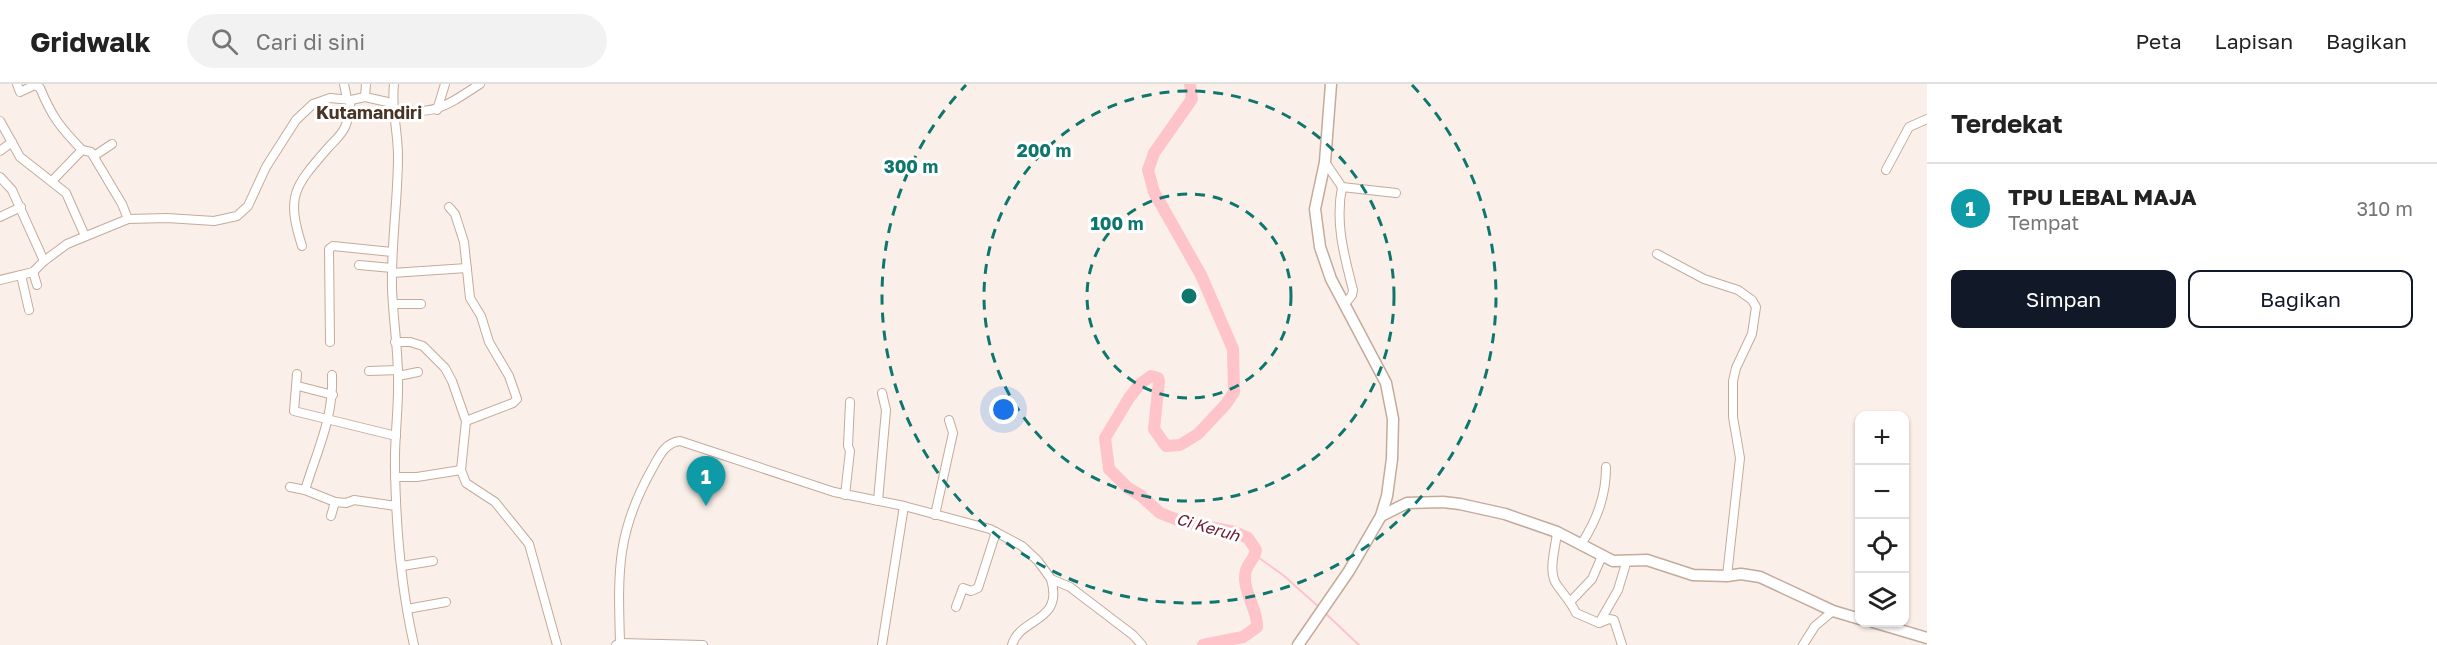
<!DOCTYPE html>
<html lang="id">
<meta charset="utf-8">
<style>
body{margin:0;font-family:"Golos Text",sans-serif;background:#f2f2f2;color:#222}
.controls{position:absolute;right:18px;bottom:18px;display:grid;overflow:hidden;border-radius:12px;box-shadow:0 2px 4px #0004}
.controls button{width:54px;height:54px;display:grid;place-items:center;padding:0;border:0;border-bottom:2px solid #e0e0e0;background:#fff;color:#222;font:30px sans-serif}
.you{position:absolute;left:1004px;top:326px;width:21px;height:21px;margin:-15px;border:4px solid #fff;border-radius:50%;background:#1a73e8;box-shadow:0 0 0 9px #1a73e833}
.badge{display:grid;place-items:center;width:39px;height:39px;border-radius:50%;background:#111827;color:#fff;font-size:20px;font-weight:700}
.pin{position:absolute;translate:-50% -50px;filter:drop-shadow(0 2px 3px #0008)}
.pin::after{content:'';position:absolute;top:32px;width:21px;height:18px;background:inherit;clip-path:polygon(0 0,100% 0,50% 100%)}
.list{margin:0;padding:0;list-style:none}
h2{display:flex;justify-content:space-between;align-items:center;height:78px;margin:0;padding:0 24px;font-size:26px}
h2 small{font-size:20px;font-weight:400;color:#767676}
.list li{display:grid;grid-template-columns:39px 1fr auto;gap:18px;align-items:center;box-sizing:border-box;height:90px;padding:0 24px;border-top:2px solid #e0e0e0}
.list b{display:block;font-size:22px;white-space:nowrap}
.list p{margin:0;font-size:20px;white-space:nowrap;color:#767676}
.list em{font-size:20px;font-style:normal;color:#767676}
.actions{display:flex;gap:12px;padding:18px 24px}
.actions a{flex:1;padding:14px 0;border:2px solid #111827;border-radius:12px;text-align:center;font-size:21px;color:#111827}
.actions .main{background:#111827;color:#fff}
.icon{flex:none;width:33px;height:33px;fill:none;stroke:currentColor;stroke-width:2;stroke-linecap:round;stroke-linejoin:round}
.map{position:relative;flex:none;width:1927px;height:561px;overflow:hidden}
header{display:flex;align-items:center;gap:36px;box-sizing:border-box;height:84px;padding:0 30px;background:#fff;border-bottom:2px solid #e0e0e0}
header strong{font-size:28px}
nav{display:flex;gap:33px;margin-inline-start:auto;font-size:21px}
.search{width:420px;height:54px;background:#f2f2f2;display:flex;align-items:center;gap:15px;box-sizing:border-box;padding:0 21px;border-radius:33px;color:#767676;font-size:22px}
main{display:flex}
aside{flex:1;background:#fff}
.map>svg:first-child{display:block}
</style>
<header>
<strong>Gridwalk</strong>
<div class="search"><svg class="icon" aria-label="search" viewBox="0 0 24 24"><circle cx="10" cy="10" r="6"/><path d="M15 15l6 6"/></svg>Cari di sini</div>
<nav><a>Peta</a><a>Lapisan</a><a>Bagikan</a></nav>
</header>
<main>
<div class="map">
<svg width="1927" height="561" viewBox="0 0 1927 561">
<rect width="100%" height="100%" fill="#fbf0e9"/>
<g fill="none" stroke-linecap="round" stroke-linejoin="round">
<g stroke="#ffc3ca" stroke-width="2">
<path d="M 1255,471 L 1283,491 L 1320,524"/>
<path d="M 1324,528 L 1359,561"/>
</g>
<path stroke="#ffc3ca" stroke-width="12" d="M 1190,0 L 1192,15 L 1154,69 L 1148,86 L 1154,108 L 1201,191 L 1233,265 L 1234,308 L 1226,320 L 1198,350 L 1180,361 L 1166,362 L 1154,345 L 1159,297 L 1158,294 L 1151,292 L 1140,300 L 1129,314 L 1105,354 L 1109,385 L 1128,404 L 1140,411 L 1160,429 L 1183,438 L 1235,448 L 1248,454 L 1256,466 C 1254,478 1244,480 1245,496 C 1246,512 1258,528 1257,543 L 1243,553 L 1203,561"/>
<defs>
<g id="minor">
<path d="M 17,0 L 20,8 L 35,1 L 40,4 C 52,33 60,43 82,66"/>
<path d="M 344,0 L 347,15"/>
<path d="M 394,0 C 391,24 398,47 398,72 C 398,116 391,159 392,204 C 393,234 398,264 398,294 C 399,324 394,355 395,385 C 396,443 401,504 414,561"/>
<path d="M 365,13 L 366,0"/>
<path d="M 393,25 C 435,32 446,22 480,0"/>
<path d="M 437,26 L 445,0"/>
<path d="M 0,37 L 20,73 L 66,109 L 85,152"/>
<path d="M 0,67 L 12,58"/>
<path d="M 94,72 L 112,60"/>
<path d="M 1325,78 L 1342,103 L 1396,109"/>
<path d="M 1886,86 L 1909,43 L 1927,35"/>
<path d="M 0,93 L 12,106 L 44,177"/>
<path d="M 52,97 L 82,66 L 91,68 L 122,120 L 128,135"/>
<path d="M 1342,103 C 1335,139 1344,171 1353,206 L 1352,211 L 1345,220"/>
<path d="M 449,123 L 455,130 L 464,158 L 470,214 L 481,232 L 489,258 L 509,292 L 517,315 L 513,319 L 466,337"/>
<path d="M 0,133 L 21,123"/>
<path d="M 302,162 C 286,112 294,103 327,65 C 333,58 341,52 345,43 C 349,35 349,25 351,16"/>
<path d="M 1657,170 L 1704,195 L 1738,206 L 1752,216 L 1756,223 L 1752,250 L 1736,284 L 1733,297 L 1733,333 L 1740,374 L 1727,492"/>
<path d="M 359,181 L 392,184"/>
<path d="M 33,188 L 37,201"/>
<path d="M 392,189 L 467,184"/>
<path d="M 21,191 L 29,226"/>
<path d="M 0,196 L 33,188 L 44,177 L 67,160 L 128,135 L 167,134 L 214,137 L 237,132 L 248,122 L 266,83 L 296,36 L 313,20 L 330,14 L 351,16 L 365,13 L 392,19"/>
<path d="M 394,220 L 421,220"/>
<path d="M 330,258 L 329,165 L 333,162 L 392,168"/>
<path d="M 395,258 L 410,258 L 423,262 L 445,284 L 452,297 L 466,337 L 461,386 L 466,399 L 495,418 L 529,460 L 557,561"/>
<path d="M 369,287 L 398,286"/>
<path d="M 297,290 L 294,327 L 396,352"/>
<path d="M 398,292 L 418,288"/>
<path d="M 298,302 L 333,311"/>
<path d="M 395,393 L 417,393 L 461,386"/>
<path d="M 290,403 L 305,406 L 335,418 L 346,419 L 354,416 L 396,422"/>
<path d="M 305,406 C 317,367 334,333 332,291"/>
<path d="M 845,411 L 850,367 L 848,362 L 850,318"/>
<path d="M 878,417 L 886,326 L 882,309"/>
<path d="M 935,431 L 953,349 L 949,336"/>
<path d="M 331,432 L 335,418"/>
<path d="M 1557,448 C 1556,463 1547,488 1557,501 C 1564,511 1571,518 1576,529 L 1599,539 L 1609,535 L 1614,536 L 1622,561"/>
<path d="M 1582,459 C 1597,435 1606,412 1606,383"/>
<path d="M 402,482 L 433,477"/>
<path d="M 1571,517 L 1592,495 L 1602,472"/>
<path d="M 956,523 L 963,504 L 971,507 L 978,504 L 996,448"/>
<path d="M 407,525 L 446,518"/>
<path d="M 1599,539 L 1618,506 L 1627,476"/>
<path d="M 620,559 L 703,561"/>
<path d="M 616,561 L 620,559 C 618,488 616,449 652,385 C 659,373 664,359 680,357 L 834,408 L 904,422 L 990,445 L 1022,462 L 1038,477 L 1051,495 L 1070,503 L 1133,551 L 1142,561"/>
<path d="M 882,561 L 904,422"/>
<path d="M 1012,561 C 1020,533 1064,539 1051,495"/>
<path d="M 1803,561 L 1815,542 L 1833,527"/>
</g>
<g id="tertiary">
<path d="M 1381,432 L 1407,419 L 1443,418 L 1460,420 L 1505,430 L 1557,448 L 1613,477 L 1647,476 L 1693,491 L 1727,492 L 1741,490 L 1760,493 L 1833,527 L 1860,535"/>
<path d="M 1873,538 L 1927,554"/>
<path d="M 1298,561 L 1349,487 L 1381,432 L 1387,412 L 1392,375 L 1393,335 L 1386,299 L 1331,195 L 1320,163 L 1315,125 L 1325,78 L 1331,0"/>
</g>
</defs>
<use href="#minor" stroke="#c4aa9a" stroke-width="10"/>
<use href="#tertiary" stroke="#c4aa9a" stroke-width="13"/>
<use href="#minor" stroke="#fff" stroke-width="8"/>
<use href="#tertiary" stroke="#fff" stroke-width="10"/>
</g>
<g fill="none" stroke="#0f766e" stroke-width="3" stroke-dasharray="10 8">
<circle cx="1189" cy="212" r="102"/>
<circle cx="1189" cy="212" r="205"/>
<path d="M1412 1A307 307 0 1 1 966 1"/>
</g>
<g text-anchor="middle" stroke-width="6" stroke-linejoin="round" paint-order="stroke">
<g font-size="16" font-style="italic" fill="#6b182c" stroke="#fff">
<text transform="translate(1208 443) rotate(16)" y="6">Ci Keruh</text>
</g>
<g font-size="18" font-weight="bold" fill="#493426" stroke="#fff">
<text x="369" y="35">Kutamandiri</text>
</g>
</g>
<circle cx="1189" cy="212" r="9" fill="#0f766e" stroke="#fff" stroke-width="3"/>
<g font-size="18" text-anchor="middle" font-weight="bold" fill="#0f766e" stroke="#fff" stroke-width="6" stroke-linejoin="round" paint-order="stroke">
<text x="1044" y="73">200 m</text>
<text x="911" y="89">300 m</text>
<text x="1117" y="146">100 m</text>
</g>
</svg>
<div class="controls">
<button>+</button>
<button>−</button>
<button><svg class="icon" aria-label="locate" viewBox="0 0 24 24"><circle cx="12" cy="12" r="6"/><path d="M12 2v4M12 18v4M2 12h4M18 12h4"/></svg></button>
<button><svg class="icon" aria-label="layers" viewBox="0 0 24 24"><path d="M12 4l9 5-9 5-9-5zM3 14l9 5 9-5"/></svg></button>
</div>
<div class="you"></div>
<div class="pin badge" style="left:706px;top:422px;background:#0f9aa8">1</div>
</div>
<aside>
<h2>Terdekat<small></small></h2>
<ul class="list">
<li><span class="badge" style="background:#0f9aa8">1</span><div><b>TPU LEBAL MAJA</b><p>Tempat</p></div><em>310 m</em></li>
</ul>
<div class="actions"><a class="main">Simpan</a><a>Bagikan</a></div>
</aside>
</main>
